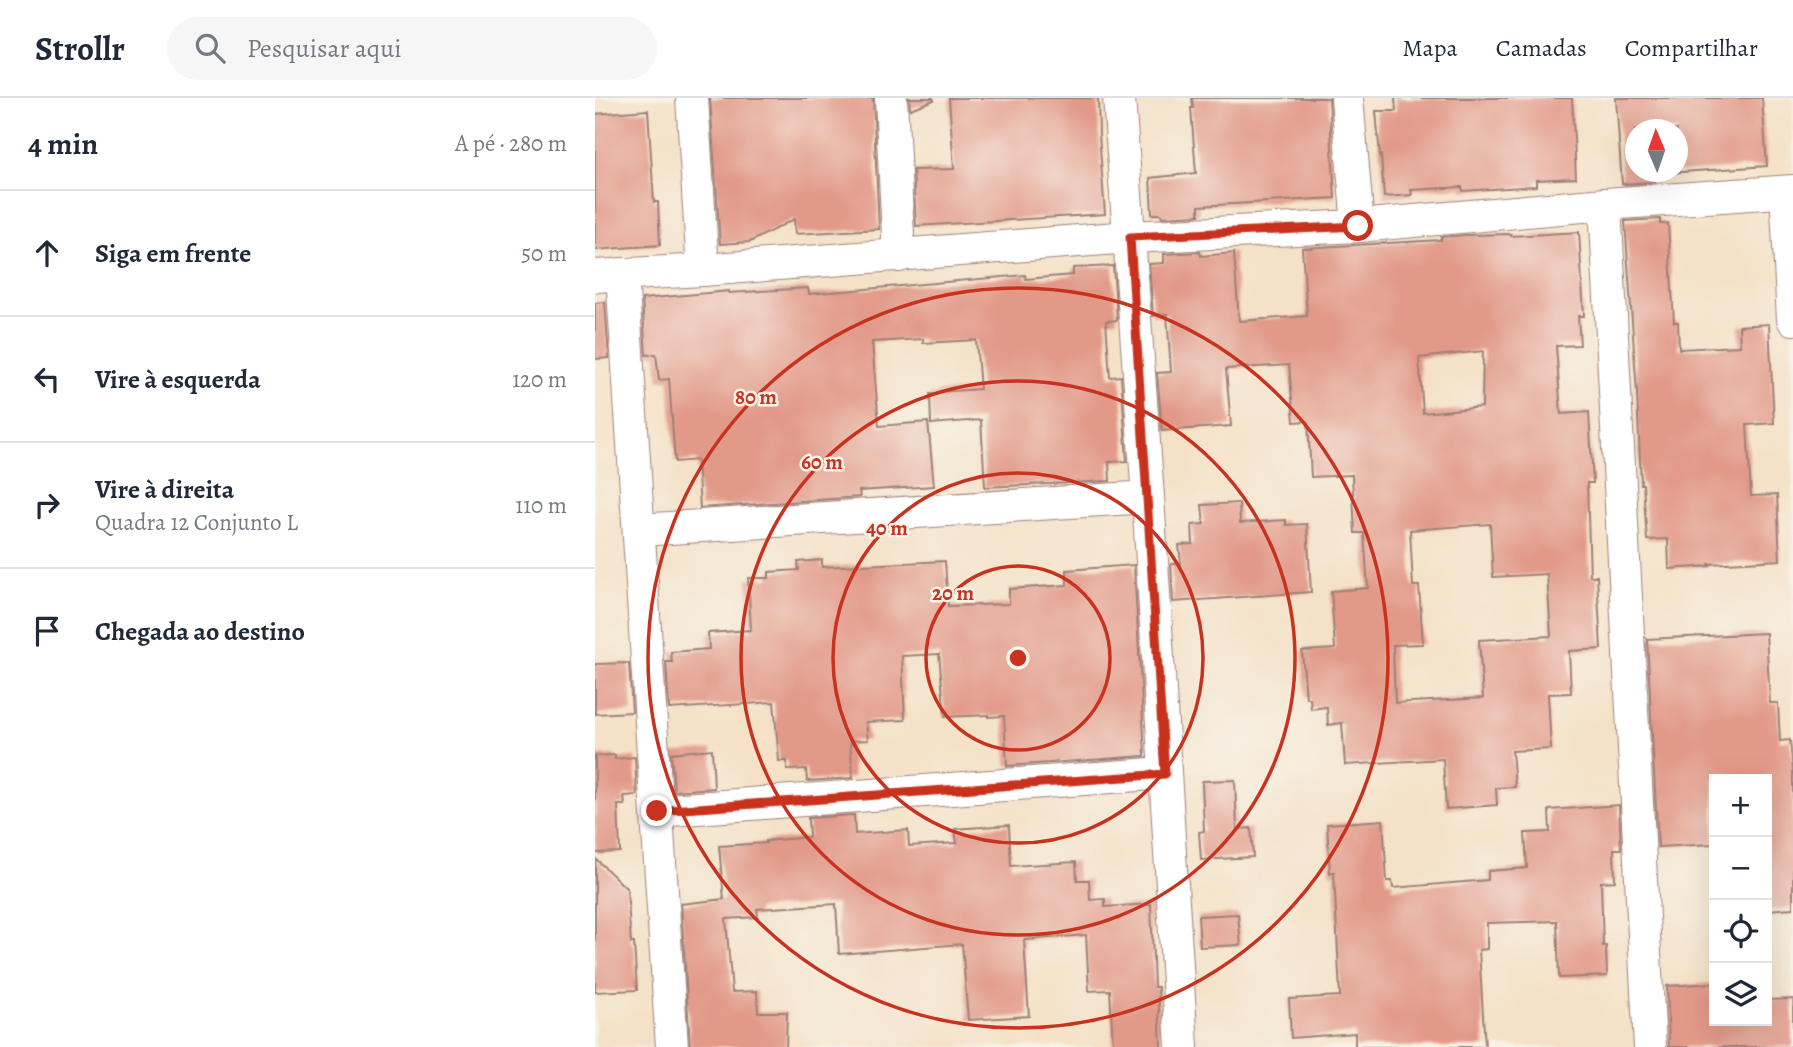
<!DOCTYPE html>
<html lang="pt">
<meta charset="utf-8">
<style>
body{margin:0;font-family:Alegreya,serif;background:#f6f6f7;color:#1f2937}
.controls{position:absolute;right:21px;bottom:21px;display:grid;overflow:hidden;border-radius:0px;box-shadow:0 7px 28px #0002}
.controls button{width:63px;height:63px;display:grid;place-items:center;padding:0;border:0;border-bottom:2px solid #e0e1e3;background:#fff;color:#1f2937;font:35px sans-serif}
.compass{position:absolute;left:1030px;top:21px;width:63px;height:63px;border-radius:50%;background:#fff;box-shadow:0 7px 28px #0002;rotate:358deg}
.stop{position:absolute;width:21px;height:21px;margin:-16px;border:5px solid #c8321e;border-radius:50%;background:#fff}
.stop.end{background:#c8321e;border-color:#fff;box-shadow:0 2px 7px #0008}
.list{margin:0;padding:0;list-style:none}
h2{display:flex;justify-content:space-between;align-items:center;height:91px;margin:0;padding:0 28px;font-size:30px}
h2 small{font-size:23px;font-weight:400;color:#747a83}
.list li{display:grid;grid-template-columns:46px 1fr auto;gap:21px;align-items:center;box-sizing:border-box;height:126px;padding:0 28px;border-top:2px solid #e0e1e3}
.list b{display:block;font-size:26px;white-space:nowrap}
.list p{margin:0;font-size:23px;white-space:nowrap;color:#747a83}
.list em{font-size:23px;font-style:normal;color:#747a83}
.icon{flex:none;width:38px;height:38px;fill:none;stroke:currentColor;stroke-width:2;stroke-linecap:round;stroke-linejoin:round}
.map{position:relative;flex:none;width:1198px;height:949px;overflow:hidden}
header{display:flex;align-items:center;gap:42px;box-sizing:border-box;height:98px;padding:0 35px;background:#fff;border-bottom:2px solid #e0e1e3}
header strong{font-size:33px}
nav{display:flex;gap:38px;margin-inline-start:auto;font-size:24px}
.search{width:490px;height:63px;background:#f6f6f7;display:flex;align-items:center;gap:18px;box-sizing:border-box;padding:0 24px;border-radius:38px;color:#747a83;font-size:26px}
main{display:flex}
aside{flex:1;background:#fff}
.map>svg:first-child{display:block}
</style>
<header>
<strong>Strollr</strong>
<div class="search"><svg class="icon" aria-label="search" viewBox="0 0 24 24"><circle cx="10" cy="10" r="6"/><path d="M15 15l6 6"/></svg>Pesquisar aqui</div>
<nav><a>Mapa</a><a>Camadas</a><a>Compartilhar</a></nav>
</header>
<main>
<aside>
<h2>4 min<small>A pé · 280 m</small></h2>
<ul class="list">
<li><svg class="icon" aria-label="ahead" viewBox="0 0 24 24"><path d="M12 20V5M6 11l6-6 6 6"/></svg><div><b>Siga em frente</b></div><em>50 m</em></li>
<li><svg class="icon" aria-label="left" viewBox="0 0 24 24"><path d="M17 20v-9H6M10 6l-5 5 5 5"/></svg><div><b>Vire à esquerda</b></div><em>120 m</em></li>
<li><svg class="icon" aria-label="right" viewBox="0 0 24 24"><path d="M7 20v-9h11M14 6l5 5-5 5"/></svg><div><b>Vire à direita</b><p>Quadra 12 Conjunto L</p></div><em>110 m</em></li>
<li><svg class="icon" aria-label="arrive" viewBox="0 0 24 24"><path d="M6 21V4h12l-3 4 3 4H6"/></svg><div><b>Chegada ao destino</b></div></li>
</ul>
</aside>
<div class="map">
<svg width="1198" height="949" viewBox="0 0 1198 949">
<rect width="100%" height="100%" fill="#f7f3e8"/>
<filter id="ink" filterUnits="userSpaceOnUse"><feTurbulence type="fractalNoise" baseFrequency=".0143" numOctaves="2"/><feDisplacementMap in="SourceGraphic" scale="14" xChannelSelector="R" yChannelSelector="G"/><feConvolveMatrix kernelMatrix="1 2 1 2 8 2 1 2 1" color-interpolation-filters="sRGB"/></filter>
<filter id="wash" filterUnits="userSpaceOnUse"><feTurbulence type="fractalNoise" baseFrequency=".00686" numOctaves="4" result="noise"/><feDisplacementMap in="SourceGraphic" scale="28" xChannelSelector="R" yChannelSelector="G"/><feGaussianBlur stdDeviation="1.57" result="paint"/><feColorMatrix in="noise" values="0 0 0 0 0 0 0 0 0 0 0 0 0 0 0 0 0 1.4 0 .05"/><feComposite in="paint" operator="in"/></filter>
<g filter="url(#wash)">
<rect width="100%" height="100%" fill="#f4e1c7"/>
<g id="blocks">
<g fill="#e29988" fill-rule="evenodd">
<path d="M 115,0 L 278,0 L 284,131 L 200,136 L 199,121 L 155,144 L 125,146 Z"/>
<path d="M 314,0 L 338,0 L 339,2 L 315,11 Z"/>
<path d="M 354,0 L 503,0 L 504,36 L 510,116 L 321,128 L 318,72 L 359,71 Z"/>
<path d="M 597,0 L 734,0 L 740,100 L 604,108 L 604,117 L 567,119 L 566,116 L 557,116 L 555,80 L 601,75 L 596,10 L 598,10 Z"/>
<path d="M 800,0 L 977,0 L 981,80 L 941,82 L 941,88 L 868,93 L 867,89 L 816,92 L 817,97 L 789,99 L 786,58 L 785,59 L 781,13 L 801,13 Z"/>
<path d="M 1021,0 L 1167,0 L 1172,68 L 1059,76 L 1060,84 L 1027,86 ZM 1040,32 L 1082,32 L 1082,74 L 1040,74 Z"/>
<path d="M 53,12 L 59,104 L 63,104 L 65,147 L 0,152 L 0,16 Z"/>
<path d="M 1065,121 L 1065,126 L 1073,125 L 1079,224 L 1083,224 L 1084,251 L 1145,248 L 1144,228 L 1174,226 L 1179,325 L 1152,327 L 1156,398 L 1182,397 L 1185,462 L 1114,466 L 1115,468 L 1074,471 L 1073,441 L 1052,442 L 1048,386 L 1046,386 L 1042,295 L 1030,123 Z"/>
<path d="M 984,134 L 989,218 L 983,218 L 985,247 L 961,248 L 966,316 L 994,314 L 998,385 L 992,385 L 995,478 L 1002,478 L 1006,551 L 974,553 L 976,595 L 953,596 L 956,651 L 917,653 L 920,689 L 901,690 L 902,707 L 851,711 L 848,661 L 750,667 L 747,625 L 733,627 L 732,609 L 716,611 L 715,600 L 711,600 L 707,553 L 740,551 L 736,493 L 773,490 L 769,435 L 760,435 L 757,377 L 716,379 L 713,323 L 699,324 L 694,267 L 631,271 L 636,328 L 567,333 L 562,275 L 576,274 L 572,216 L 558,218 L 554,166 L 569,165 L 569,156 L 605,154 L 606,158 L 639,155 L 644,223 L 712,218 L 707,150 L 846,142 L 846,139 L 872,137 L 916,136 L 916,138 ZM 888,253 L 887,309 L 828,315 L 824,260 ZM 895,426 L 898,479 L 952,476 L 956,538 L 884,542 L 888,600 L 800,605 L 798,547 L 828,546 L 824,488 L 818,488 L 815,432 Z"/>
<path d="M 518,168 L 522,222 L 511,223 L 515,279 L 526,278 L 532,363 L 514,364 L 515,383 L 390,389 L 386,322 L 336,326 L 335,296 L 342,296 L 342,294 L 385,291 L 381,242 L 328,245 L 328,241 L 277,244 L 284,328 L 333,324 L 339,388 L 264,393 L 265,399 L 105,410 L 102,362 L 80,364 L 74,281 L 64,282 L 61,256 L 51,257 L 47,201 L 134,193 L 134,195 L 213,190 L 214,196 L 430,177 L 431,181 L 478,177 L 478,170 Z"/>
<path d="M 10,204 L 14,260 L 0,261 L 0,205 Z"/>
<path d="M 644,405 L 645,425 L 691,422 L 691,427 L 712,426 L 716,494 L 578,504 L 576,466 L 586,466 L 584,447 L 598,446 L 597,427 L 609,426 L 607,407 Z"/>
<path d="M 227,462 L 227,469 L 350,463 L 353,508 L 414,506 L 414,491 L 472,487 L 472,472 L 539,467 L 550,658 L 412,668 L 409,618 L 393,619 L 393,617 L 350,619 L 344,556 L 307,558 L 310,622 L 271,624 L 273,642 L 255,643 L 258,680 L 212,683 L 211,671 L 192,672 L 192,663 L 184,663 L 179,604 L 74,611 L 71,564 L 77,564 L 76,554 L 114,551 L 113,535 L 156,532 L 153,480 L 174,480 L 174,474 L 204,472 L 203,464 Z"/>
<path d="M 1171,535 L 1175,605 L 1183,605 L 1185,643 L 1195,642 L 1198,674 L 1198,810 L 1172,812 L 1172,681 L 1119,681 L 1119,746 L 1063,749 L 1052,541 Z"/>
<path d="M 34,565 L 37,614 L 0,616 L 0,566 Z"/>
<path d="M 117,651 L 119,690 L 79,693 L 76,655 Z"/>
<path d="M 20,657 L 20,661 L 40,659 L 42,697 L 29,698 L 30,707 L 23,707 L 25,754 L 0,755 L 0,658 Z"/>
<path d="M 640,682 L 642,731 L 656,730 L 658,759 L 606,762 L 604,734 L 609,733 L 607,683 Z"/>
<path d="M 1024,707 L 1026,751 L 1019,751 L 1020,783 L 1006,784 L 1008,848 L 1011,848 L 1012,878 L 964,880 L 962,823 L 892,825 L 892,851 L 884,852 L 890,949 L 760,949 L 760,935 L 696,940 L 694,901 L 745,898 L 739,774 L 735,775 L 732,726 L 788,722 L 792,783 L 797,783 L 798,790 L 893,782 L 893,773 L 932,770 L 930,735 L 955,734 L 954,712 Z"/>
<path d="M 259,717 L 260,736 L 313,732 L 314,748 L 362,745 L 360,731 L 414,727 L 416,768 L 481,764 L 482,782 L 494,782 L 495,802 L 510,801 L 510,809 L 556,806 L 559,889 L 563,889 L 566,949 L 518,949 L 515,892 L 494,893 L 491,837 L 429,842 L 434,918 L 373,922 L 367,846 L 244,856 L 241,806 L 162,811 L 163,819 L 131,821 L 137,894 L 162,893 L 163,914 L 192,914 L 191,949 L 95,949 L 86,806 L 129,801 L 124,748 L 171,745 L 171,743 L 214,739 L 213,720 Z"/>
<path d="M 0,760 L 32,791 L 36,845 L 39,845 L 42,892 L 0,894 Z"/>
<path d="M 643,816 L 646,847 L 605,849 L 603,818 Z"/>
<path d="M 1119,885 L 1119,923 L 1172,923 L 1172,902 L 1198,901 L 1198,949 L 1074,949 L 1072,888 Z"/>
</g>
</g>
</g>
<g filter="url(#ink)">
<use href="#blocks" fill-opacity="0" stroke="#9f8079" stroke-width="2"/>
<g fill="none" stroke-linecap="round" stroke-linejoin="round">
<defs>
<g id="minor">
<path d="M 97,0 L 108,172"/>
<path d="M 296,0 L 304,158"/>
<path d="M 524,0 L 553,399 L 587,949"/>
<path d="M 752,0 L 763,128"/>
<path d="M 1191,94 L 1198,221"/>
<path d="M 1010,106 L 1055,949"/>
<path d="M 27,176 L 77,949"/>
<path d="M 0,178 L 108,172 L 535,139 L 763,128 L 1010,106 L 1198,93"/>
<path d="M 44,432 L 553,399"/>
<path d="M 62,713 L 570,675"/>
</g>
</defs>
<use href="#minor" stroke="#9f8079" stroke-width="34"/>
<use href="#minor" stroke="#fff" stroke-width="32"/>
</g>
</g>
<g fill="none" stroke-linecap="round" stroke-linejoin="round" filter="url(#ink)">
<path stroke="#c8321e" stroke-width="9" d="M 62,713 L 570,676 L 535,139 L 763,128"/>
</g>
<g fill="none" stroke="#c8321e" stroke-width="3.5">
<circle cx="423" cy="560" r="92"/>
<circle cx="423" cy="560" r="185"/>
<circle cx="423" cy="560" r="277"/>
<circle cx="423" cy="560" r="370"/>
</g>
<circle cx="423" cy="560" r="10" fill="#c8321e" stroke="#f7f3e8" stroke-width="3.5"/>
<g font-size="21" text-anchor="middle" font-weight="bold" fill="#c8321e" stroke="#f7f3e8" stroke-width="5" stroke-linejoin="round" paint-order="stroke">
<text x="161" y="306">80 m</text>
<text x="227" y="371">60 m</text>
<text x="292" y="437">40 m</text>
<text x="358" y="502">20 m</text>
</g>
</svg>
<div class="controls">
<button>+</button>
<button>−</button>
<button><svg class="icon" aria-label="locate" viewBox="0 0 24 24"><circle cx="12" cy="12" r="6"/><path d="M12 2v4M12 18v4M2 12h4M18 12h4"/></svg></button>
<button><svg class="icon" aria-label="layers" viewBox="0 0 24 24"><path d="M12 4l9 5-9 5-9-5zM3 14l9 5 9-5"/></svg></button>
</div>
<svg class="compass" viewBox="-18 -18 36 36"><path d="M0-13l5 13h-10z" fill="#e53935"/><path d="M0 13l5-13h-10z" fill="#747a83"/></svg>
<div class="stop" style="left:763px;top:128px"></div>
<div class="stop end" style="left:62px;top:713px"></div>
</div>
</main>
